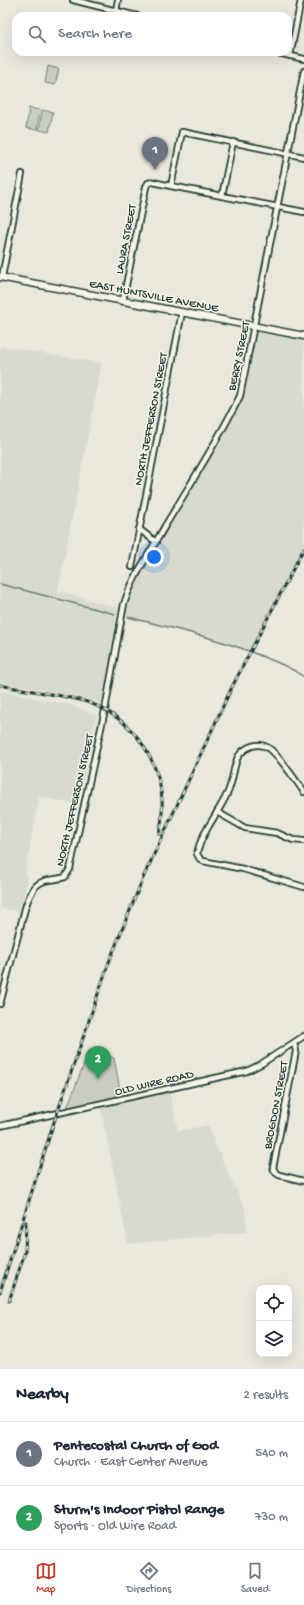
<!DOCTYPE html>
<meta charset="utf-8">
<style>
body{margin:0;font-family:"Gochi Hand",sans-serif;background:#f2f2f3;color:#1f2937}
.controls{position:absolute;right:12px;bottom:12px;display:grid;overflow:hidden;border-radius:8px;box-shadow:0 4px 16px #0002}
.controls button{width:36px;height:36px;display:grid;place-items:center;padding:0;border:0;border-bottom:1px solid #e0e1e3;background:#fff;color:#1f2937;font:20px sans-serif}
.you{position:absolute;left:154px;top:557px;width:14px;height:14px;margin:-10px;border:3px solid #fff;border-radius:50%;background:#1a73e8;box-shadow:0 0 0 6px #1a73e833}
.badge{display:grid;place-items:center;width:26px;height:26px;border-radius:50%;background:#c8321e;color:#fff;font-size:13px;font-weight:700}
.pin{position:absolute;translate:-50% -33px;filter:drop-shadow(0 1px 2px #0008)}
.pin::after{content:'';position:absolute;top:21px;width:14px;height:12px;background:inherit;clip-path:polygon(0 0,100% 0,50% 100%)}
.list{margin:0;padding:0;list-style:none}
h2{display:flex;justify-content:space-between;align-items:center;height:52px;margin:0;padding:0 16px;font-size:17px}
h2 small{font-size:13px;font-weight:400;color:#747a83}
.list li{display:grid;grid-template-columns:26px 1fr auto;gap:12px;align-items:center;box-sizing:border-box;height:64px;padding:0 16px;border-top:1px solid #e0e1e3}
.list b{display:block;font-size:15px;white-space:nowrap}
.list p{margin:0;font-size:13px;white-space:nowrap;color:#747a83}
.list em{font-size:13px;font-style:normal;color:#747a83}
.icon{flex:none;width:22px;height:22px;fill:none;stroke:currentColor;stroke-width:2;stroke-linecap:round;stroke-linejoin:round}
.map{position:relative;flex:none;width:304px;height:1369px;overflow:hidden}
.search{position:absolute;background:#fff;box-shadow:0 4px 16px #0002;left:12px;right:12px;top:12px;height:44px;display:flex;align-items:center;gap:10px;box-sizing:border-box;padding:0 14px;border-radius:12px;color:#747a83;font-size:15px}
.sheet{height:180px;background:#fff}
nav{display:flex;justify-content:space-around;align-items:center;box-sizing:border-box;height:56px;border-top:1px solid #e0e1e3;background:#fff;font-size:11px;color:#747a83}
nav a{display:grid;justify-items:center;gap:2px}
nav .on{color:#c8321e}
.map>svg:first-child{display:block}
</style>
<div class="map">
<svg width="304" height="1369" viewBox="0 0 304 1369">
<rect width="100%" height="100%" fill="#eae8dd"/>
<filter id="ink" filterUnits="userSpaceOnUse"><feTurbulence type="fractalNoise" baseFrequency=".025" numOctaves="2"/><feDisplacementMap in="SourceGraphic" scale="8" xChannelSelector="R" yChannelSelector="G"/><feConvolveMatrix kernelMatrix="1 2 1 2 8 2 1 2 1" color-interpolation-filters="sRGB"/></filter>
<g filter="url(#ink)">
<g fill="#d9dacf">
<path d="M 255,326 L 304,336 L 304,548 L 251,652 L 222,642 L 122,616 L 129,590 L 240,396 Z"/>
<path d="M 0,346 L 102,363 L 58,591 L 118,608 L 103,704 L 79,697 L 0,682 Z"/>
<path d="M 0,691 L 71,705 L 96,715 L 79,805 L 39,797 L 25,875 L 29,876 L 20,912 L 0,908 Z"/>
<path d="M 169,1089 L 178,1131 L 209,1125 L 218,1152 L 220,1152 L 221,1158 L 245,1208 L 247,1232 L 128,1244 L 100,1105 Z"/>
</g>
<g fill="#c8ccc1" stroke="#74847a">
<path d="M 48,66 L 59,69 L 55,85 L 45,83 Z"/>
<path d="M 29,108 L 40,110 L 37,130 L 26,128 Z"/>
<path d="M 42,110 L 53,112 L 49,132 L 39,130 Z"/>
<path d="M 89,1051 L 114,1058 L 122,1100 L 65,1113 Z"/>
</g>
<g fill="none" stroke-linecap="round" stroke-linejoin="round">
<g stroke="#6a7c72" stroke-width="1.5">
<path d="M 0,584 L 115,614"/>
<path d="M 128,617 C 174,629 222,639 266,658 C 280,663 292,668 304,677"/>
</g>
<defs>
<g id="minor">
<path d="M 73,0 L 137,16"/>
<path d="M 116,11 L 118,0"/>
<path d="M 274,52 L 304,59"/>
<path d="M 290,56 L 301,0"/>
<path d="M 171,186 L 182,132 L 304,157"/>
<path d="M 222,196 L 233,142"/>
<path d="M 2,277 L 22,174"/>
<path d="M 123,300 L 146,187 L 148,183 L 153,182 L 171,186 L 304,212"/>
<path d="M 139,529 L 156,542"/>
<path d="M 132,567 L 182,312"/>
<path d="M 304,792 C 296,781 280,757 270,749 C 259,741 245,746 238,757 C 233,767 233,783 227,794 C 218,814 201,833 197,854 L 200,859 L 203,861 L 243,869 L 304,887"/>
<path d="M 217,812 L 245,828 L 277,833 L 293,840 L 304,841"/>
<path d="M 0,1004 L 26,905 C 31,893 34,882 49,880 C 54,879 60,879 65,877 L 70,869 L 105,710 L 124,604 C 133,576 151,551 165,526 C 191,483 218,441 240,396 L 304,71"/>
<path d="M 294,1043 L 296,1051 L 273,1168 L 276,1173 L 279,1175 L 304,1181"/>
<path d="M 0,1126 L 247,1071 L 261,1064 L 304,1036"/>
</g>
<path id="major" d="M 0,277 L 304,336"/>
</defs>
<use href="#minor" stroke="#1f3d34" stroke-width="8"/>
<use href="#major" stroke="#1f3d34" stroke-width="9"/>
<use href="#minor" stroke="#f7f3e8" stroke-width="4.5"/>
<use href="#major" stroke="#f7f3e8" stroke-width="6"/>
<defs>
<g id="rail">
<path d="M 0,685 C 27,691 61,694 87,702 C 141,720 173,779 159,834"/>
<path d="M 0,1292 L 52,1128 L 109,962 L 143,878 L 232,687 L 304,548"/>
<path d="M 9,1301 L 25,1252 L 26,1222"/>
</g>
</defs>
<use href="#rail" stroke="#1f3d34" stroke-width="3"/>
<use href="#rail" stroke="#f7f3e8" stroke-width="1.5" stroke-dasharray="4.5" stroke-linecap="butt"/>
</g>
</g>
<g text-anchor="middle" stroke-width="3" stroke-linejoin="round" paint-order="stroke">
<g font-size="12" fill="#1f3d34" stroke="#f7f3e8">
<text transform="translate(125 239) rotate(-79)" y="4">LAURA STREET</text>
<text transform="translate(154 295) rotate(11)" y="4">EAST HUNTSVILLE AVENUE</text>
<text transform="translate(238 356) rotate(-78)" y="4">BERRY STREET</text>
<text transform="translate(150 419) rotate(-79)" y="4">NORTH JEFFERSON STREET</text>
<text transform="translate(74 800) rotate(-77)" y="4">NORTH JEFFERSON STREET</text>
<text transform="translate(154 1082) rotate(-13)" y="4">OLD WIRE ROAD</text>
<text transform="translate(275 1105) rotate(-79)" y="4">BROGDON STREET</text>
</g>
</g>
</svg>
<div class="controls">
<button><svg class="icon" aria-label="locate" viewBox="0 0 24 24"><circle cx="12" cy="12" r="6"/><path d="M12 2v4M12 18v4M2 12h4M18 12h4"/></svg></button>
<button><svg class="icon" aria-label="layers" viewBox="0 0 24 24"><path d="M12 4l9 5-9 5-9-5zM3 14l9 5 9-5"/></svg></button>
</div>
<div class="you"></div>
<div class="pin badge" style="left:155px;top:170px;background:#6b7280">1</div>
<div class="pin badge" style="left:98px;top:1079px;background:#2e9e5b">2</div>
<div class="search"><svg class="icon" aria-label="search" viewBox="0 0 24 24"><circle cx="10" cy="10" r="6"/><path d="M15 15l6 6"/></svg>Search here</div>
</div>
<section class="sheet">
<h2>Nearby<small>2 results</small></h2>
<ul class="list">
<li><span class="badge" style="background:#6b7280">1</span><div><b>Pentecostal Church of God</b><p>Church · East Center Avenue</p></div><em>540 m</em></li>
<li><span class="badge" style="background:#2e9e5b">2</span><div><b>Sturm's Indoor Pistol Range</b><p>Sports · Old Wire Road</p></div><em>730 m</em></li>
</ul>
</section>
<nav>
<a class="on"><svg class="icon" aria-label="map" viewBox="0 0 24 24"><path d="M3 6l6-2 6 2 6-2v14l-6 2-6-2-6 2zM9 4v14M15 6v14"/></svg>Map</a>
<a><svg class="icon" aria-label="directions" viewBox="0 0 24 24"><path d="M12 3l9 9-9 9-9-9zM9 14v-3h6M13 9l2 2-2 2"/></svg>Directions</a>
<a><svg class="icon" aria-label="saved" viewBox="0 0 24 24"><path d="M7 4h10v16l-5-4-5 4z"/></svg>Saved</a>
</nav>
